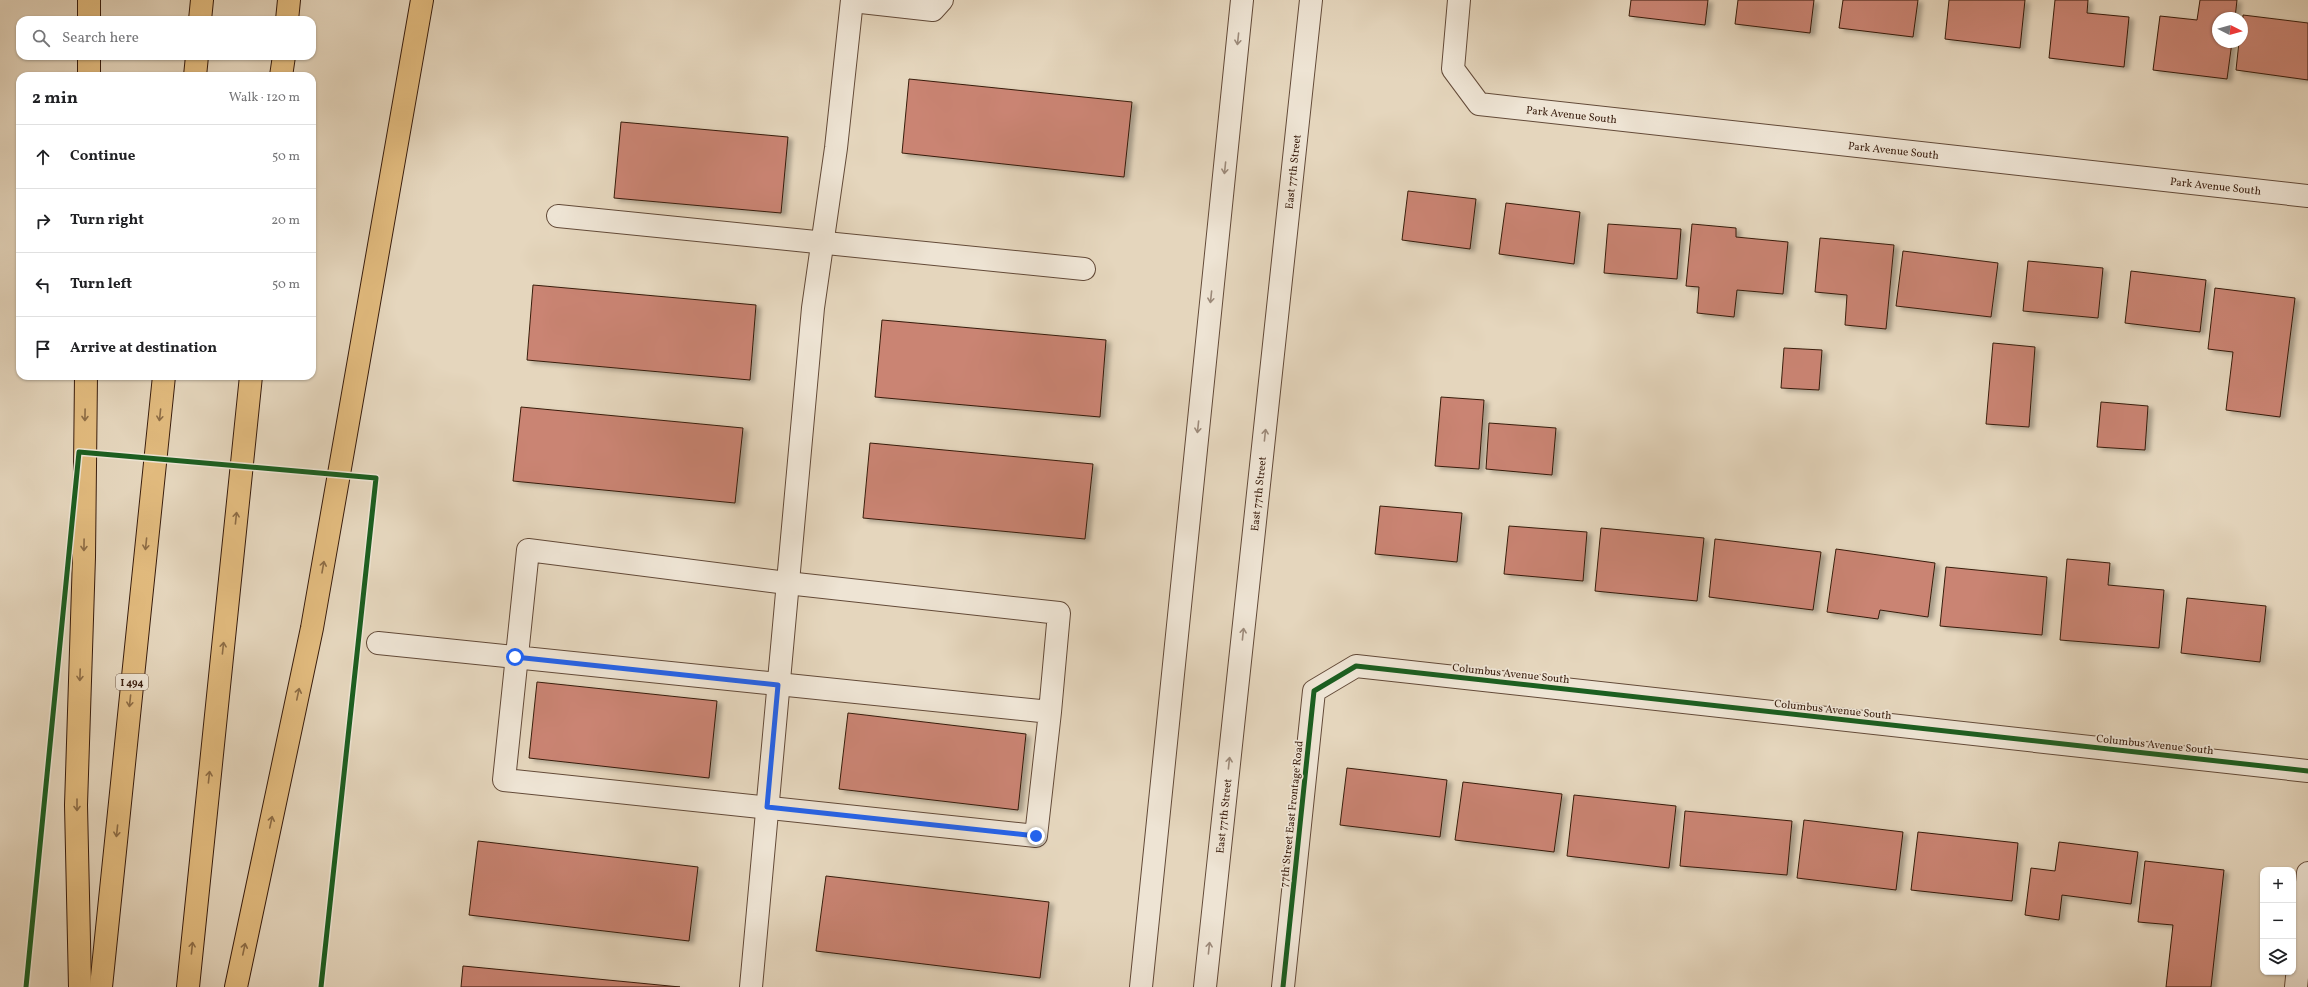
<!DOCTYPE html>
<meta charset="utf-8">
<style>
body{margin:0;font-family:Vollkorn,serif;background:#f6f6f6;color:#202124}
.controls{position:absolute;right:12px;bottom:12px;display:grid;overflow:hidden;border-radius:8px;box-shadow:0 1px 3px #0004}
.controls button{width:36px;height:36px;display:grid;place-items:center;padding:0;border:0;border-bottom:1px solid #e0e0e0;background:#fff;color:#202124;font:20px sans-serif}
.compass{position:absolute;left:2212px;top:12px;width:36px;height:36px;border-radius:50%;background:#fff;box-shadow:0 1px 3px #0004;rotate:96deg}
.stop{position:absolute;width:12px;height:12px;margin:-9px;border:3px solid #2563eb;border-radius:50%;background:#fff}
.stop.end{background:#2563eb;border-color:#fff;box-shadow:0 1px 4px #0008}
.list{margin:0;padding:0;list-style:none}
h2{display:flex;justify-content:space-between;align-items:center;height:52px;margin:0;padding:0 16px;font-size:17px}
h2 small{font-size:13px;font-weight:400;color:#757577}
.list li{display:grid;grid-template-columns:26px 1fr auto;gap:12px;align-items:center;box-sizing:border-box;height:64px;padding:0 16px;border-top:1px solid #e0e0e0}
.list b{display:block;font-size:15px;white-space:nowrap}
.list em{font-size:13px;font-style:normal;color:#757577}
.icon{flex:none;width:22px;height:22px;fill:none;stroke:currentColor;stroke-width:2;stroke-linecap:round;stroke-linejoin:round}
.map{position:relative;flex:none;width:2308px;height:987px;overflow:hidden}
.search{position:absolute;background:#fff;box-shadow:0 1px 3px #0004;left:16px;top:16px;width:300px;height:44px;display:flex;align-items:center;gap:10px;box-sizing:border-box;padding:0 14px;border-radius:12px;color:#757577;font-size:15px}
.panel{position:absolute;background:#fff;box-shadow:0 1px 3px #0004;left:16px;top:72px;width:300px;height:308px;border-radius:12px}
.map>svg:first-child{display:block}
</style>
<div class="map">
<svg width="2308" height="987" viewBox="0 0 2308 987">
<defs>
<filter id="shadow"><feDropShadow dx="4.5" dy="2.5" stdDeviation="2" flood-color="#0004"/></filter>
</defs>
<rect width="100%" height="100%" fill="#e5d6bd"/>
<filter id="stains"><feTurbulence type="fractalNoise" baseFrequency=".005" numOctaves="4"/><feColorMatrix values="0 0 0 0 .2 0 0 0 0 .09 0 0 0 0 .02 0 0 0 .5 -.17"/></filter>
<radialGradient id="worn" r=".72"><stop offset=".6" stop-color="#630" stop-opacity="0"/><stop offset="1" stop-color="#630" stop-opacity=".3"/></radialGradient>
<g fill="#ca8473" stroke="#381c0c" filter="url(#shadow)">
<path d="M 1631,0 L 1708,0 L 1705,25 L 1629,16 Z"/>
<path d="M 1738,0 L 1814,0 L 1810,33 L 1735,24 Z"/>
<path d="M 1843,0 L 1918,0 L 1913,37 L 1839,28 Z"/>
<path d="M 1949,0 L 2025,0 L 2020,48 L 1945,39 Z"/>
<path d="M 2055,0 L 2088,0 L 2087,13 L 2129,17 L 2124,67 L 2049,58 Z"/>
<path d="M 2200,0 L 2237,0 L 2235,18 L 2218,18 L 2218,42 L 2232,42 L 2227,79 L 2153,70 L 2160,16 L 2197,20 Z"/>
<path d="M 2243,15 L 2308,23 L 2308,80 L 2236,70 L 2239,42 L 2242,42 Z"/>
<path d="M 909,79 L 1132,102 L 1124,177 L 902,153 Z"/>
<path d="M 621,122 L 788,137 L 781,213 L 614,198 Z"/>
<path d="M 1408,191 L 1476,199 L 1470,249 L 1402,240 Z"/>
<path d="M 1506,203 L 1580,212 L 1574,264 L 1499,254 Z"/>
<path d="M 1608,224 L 1681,229 L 1677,279 L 1604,273 Z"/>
<path d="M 1692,224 L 1736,228 L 1736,237 L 1788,242 L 1783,294 L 1737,290 L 1734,317 L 1697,313 L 1699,287 L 1686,286 Z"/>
<path d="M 1820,238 L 1894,245 L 1886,329 L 1845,325 L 1847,295 L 1815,292 Z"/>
<path d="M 1903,251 L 1998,263 L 1991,317 L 1896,306 Z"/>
<path d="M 2028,261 L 2103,268 L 2098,318 L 2023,311 Z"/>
<path d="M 2131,271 L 2206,280 L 2200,332 L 2125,323 Z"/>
<path d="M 533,285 L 756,305 L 750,380 L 527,360 Z"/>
<path d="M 2215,288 L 2295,298 L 2280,417 L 2226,410 L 2233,352 L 2208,349 Z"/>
<path d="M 882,320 L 1106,340 L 1100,417 L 875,397 Z"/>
<path d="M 1993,343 L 2035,347 L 2029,427 L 1986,424 Z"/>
<path d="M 1784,348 L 1822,350 L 1819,390 L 1781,388 Z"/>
<path d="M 1441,397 L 1484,400 L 1479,469 L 1435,466 Z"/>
<path d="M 2101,402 L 2148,406 L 2145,450 L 2097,447 Z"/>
<path d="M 521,407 L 743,428 L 735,503 L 513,481 Z"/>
<path d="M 1489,423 L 1556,428 L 1552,475 L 1486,469 Z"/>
<path d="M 870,443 L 1093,464 L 1085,539 L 863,518 Z"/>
<path d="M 1380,506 L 1462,513 L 1457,562 L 1375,554 Z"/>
<path d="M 1509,526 L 1587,532 L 1583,581 L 1504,574 Z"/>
<path d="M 1601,528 L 1704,538 L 1697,601 L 1595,591 Z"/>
<path d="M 1715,539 L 1821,552 L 1813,610 L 1709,597 Z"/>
<path d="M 1836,549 L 1935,563 L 1928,617 L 1880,610 L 1878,619 L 1827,612 Z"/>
<path d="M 2067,559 L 2110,563 L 2108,585 L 2164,590 L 2159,648 L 2060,640 Z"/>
<path d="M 1946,567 L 2047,577 L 2042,635 L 1940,626 Z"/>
<path d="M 2187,598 L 2266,606 L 2260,662 L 2181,653 Z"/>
<path d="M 537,682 L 717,701 L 709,778 L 529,758 Z"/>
<path d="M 848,713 L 1026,734 L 1018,810 L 839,789 Z"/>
<path d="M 1347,768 L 1447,780 L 1440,837 L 1340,825 Z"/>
<path d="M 1463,782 L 1562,794 L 1554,852 L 1455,840 Z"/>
<path d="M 1574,795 L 1676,806 L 1669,868 L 1567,856 Z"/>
<path d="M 1685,811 L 1792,821 L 1787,875 L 1680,866 Z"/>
<path d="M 1804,820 L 1903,832 L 1896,890 L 1797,878 Z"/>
<path d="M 1918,832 L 2018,843 L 2012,901 L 1911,890 Z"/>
<path d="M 478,841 L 698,867 L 689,941 L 469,915 Z"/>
<path d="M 2059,842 L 2138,852 L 2131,904 L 2062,895 L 2059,920 L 2025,915 L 2031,868 L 2055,871 Z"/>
<path d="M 2145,861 L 2224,870 L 2211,987 L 2166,987 L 2173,925 L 2138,922 Z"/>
<path d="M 826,876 L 1049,902 L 1040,978 L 816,951 Z"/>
<path d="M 463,966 L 680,987 L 461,987 Z"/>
</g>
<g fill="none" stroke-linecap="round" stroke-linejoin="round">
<defs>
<g id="minor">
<path id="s1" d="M 1459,0 L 1453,69 L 1479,104 L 2308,196"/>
<path d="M 852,1 L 933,10 L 942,0"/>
<path d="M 558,216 L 1084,269"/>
<path d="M 378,643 C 602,667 826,690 1050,712 L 1059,613 L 787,583 L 528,550 L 504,780 L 1036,836 L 1050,712"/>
<path d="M 751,987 L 813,308 L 836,148 L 852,0"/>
<path d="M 1141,987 L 1242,0"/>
<path id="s2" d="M 1205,987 L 1311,0"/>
<path d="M 1283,987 L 1314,691 L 1356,666 L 2308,771"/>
<path d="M 2296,987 L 2308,873"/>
</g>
<g id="highway">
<path d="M 89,20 L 89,0"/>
<path d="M 200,20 L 202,0"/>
<path d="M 287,20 L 289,0"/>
<path d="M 89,76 L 89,56"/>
<path d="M 195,76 L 197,56"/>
<path d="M 281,76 L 284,56"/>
<path d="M 80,987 L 76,805 L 84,557 L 86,376"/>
<path d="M 101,987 L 164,376"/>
<path d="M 188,987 L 251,376"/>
<path d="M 236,987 L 312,628 L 422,0"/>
</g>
</defs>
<use href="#minor" stroke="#634a38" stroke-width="24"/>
<use href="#highway" stroke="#381c0c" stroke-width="24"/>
<use href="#minor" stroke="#eee4d4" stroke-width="22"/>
<use href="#highway" stroke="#e2bb7e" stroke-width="22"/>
<defs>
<g id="cycleway">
<path d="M 26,987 L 79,452 L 376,478 L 321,987"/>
<path d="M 1283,987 L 1314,691 L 1356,666 L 2308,771"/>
</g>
</defs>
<use href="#cycleway" stroke="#eee4d4" stroke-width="8"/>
<use href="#cycleway" stroke="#1b5e20" stroke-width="5"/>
</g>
<defs><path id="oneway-shaft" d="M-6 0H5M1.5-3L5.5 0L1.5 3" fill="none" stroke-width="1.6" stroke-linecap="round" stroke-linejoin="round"/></defs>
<g stroke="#9c8a7a">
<use href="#oneway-shaft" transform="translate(1238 39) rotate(96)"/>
<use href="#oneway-shaft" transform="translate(1225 168) rotate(96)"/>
<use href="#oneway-shaft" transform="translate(1211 297) rotate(96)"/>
<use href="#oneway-shaft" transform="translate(1198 427) rotate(96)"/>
<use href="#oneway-shaft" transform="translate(1265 435) rotate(-84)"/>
<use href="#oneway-shaft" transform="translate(1243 634) rotate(-84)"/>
<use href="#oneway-shaft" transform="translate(1229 763) rotate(-84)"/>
<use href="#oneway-shaft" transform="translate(1209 948) rotate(-84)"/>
</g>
<g stroke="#8d6c45">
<use href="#oneway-shaft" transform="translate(85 415) rotate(91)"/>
<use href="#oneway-shaft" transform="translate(160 415) rotate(96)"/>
<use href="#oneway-shaft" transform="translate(236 518) rotate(-84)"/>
<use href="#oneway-shaft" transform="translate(146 544) rotate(96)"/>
<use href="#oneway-shaft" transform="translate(84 545) rotate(91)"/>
<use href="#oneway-shaft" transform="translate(323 567) rotate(-80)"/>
<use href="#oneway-shaft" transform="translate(223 648) rotate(-84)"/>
<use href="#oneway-shaft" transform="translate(80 675) rotate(92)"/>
<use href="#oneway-shaft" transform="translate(298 694) rotate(-78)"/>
<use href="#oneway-shaft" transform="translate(130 701) rotate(96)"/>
<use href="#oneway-shaft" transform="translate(209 777) rotate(-84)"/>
<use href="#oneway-shaft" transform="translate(77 805) rotate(90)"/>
<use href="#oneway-shaft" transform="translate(271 822) rotate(-78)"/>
<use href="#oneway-shaft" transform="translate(117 831) rotate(96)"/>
<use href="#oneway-shaft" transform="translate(192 948) rotate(-84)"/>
<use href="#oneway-shaft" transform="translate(244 949) rotate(-78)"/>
</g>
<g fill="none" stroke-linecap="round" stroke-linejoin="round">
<path stroke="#2563eb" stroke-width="5" d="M 515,657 L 778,685 L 767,807 L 1036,836"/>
</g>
<g text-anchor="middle" stroke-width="3.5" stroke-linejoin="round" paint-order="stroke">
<rect fill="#eee4d4" stroke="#6f5848" stroke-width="1" x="116" y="674" width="32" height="16" rx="3"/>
<g font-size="10" font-weight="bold" fill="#381c0c">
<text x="132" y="686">I 494</text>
</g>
<g font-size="11" fill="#381c0c" stroke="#eee4d4">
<text dy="4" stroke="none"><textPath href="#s1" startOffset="206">Park Avenue South</textPath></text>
<text dy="4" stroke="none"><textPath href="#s1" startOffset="530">Park Avenue South</textPath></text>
<text dy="4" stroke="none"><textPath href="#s2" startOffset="820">East 77th Street</textPath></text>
<text dy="4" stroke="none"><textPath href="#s1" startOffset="854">Park Avenue South</textPath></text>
<text dy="4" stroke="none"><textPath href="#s2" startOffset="496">East 77th Street</textPath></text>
<text transform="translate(1511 673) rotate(6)" y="4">Columbus Avenue South</text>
<text transform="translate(1833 709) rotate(6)" y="4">Columbus Avenue South</text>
<text transform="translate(2155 744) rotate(6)" y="4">Columbus Avenue South</text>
<text transform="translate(1291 814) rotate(-84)" y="4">77th Street East Frontage Road</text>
<text dy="4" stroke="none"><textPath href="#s2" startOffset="172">East 77th Street</textPath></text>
</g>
</g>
<rect width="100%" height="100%" filter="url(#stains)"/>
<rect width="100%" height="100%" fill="url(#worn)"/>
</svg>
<div class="controls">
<button>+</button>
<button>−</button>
<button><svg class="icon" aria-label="layers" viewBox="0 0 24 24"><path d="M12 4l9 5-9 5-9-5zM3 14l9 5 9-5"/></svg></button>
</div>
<svg class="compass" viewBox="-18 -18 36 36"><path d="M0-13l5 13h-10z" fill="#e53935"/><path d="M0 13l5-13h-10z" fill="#757577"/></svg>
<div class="stop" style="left:515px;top:657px"></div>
<div class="stop end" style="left:1036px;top:836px"></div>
<div class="search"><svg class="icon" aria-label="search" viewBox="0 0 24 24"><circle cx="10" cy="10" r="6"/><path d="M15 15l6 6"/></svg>Search here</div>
<section class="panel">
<h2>2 min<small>Walk · 120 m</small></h2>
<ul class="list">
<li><svg class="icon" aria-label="ahead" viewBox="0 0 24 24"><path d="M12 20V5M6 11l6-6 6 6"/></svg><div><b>Continue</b></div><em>50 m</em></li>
<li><svg class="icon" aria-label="right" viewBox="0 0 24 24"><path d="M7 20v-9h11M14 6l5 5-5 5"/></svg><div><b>Turn right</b></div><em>20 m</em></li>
<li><svg class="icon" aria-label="left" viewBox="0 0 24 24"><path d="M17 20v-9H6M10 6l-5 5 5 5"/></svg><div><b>Turn left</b></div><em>50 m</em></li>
<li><svg class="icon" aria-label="arrive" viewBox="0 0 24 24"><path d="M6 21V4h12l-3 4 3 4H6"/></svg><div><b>Arrive at destination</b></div></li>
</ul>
</section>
</div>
